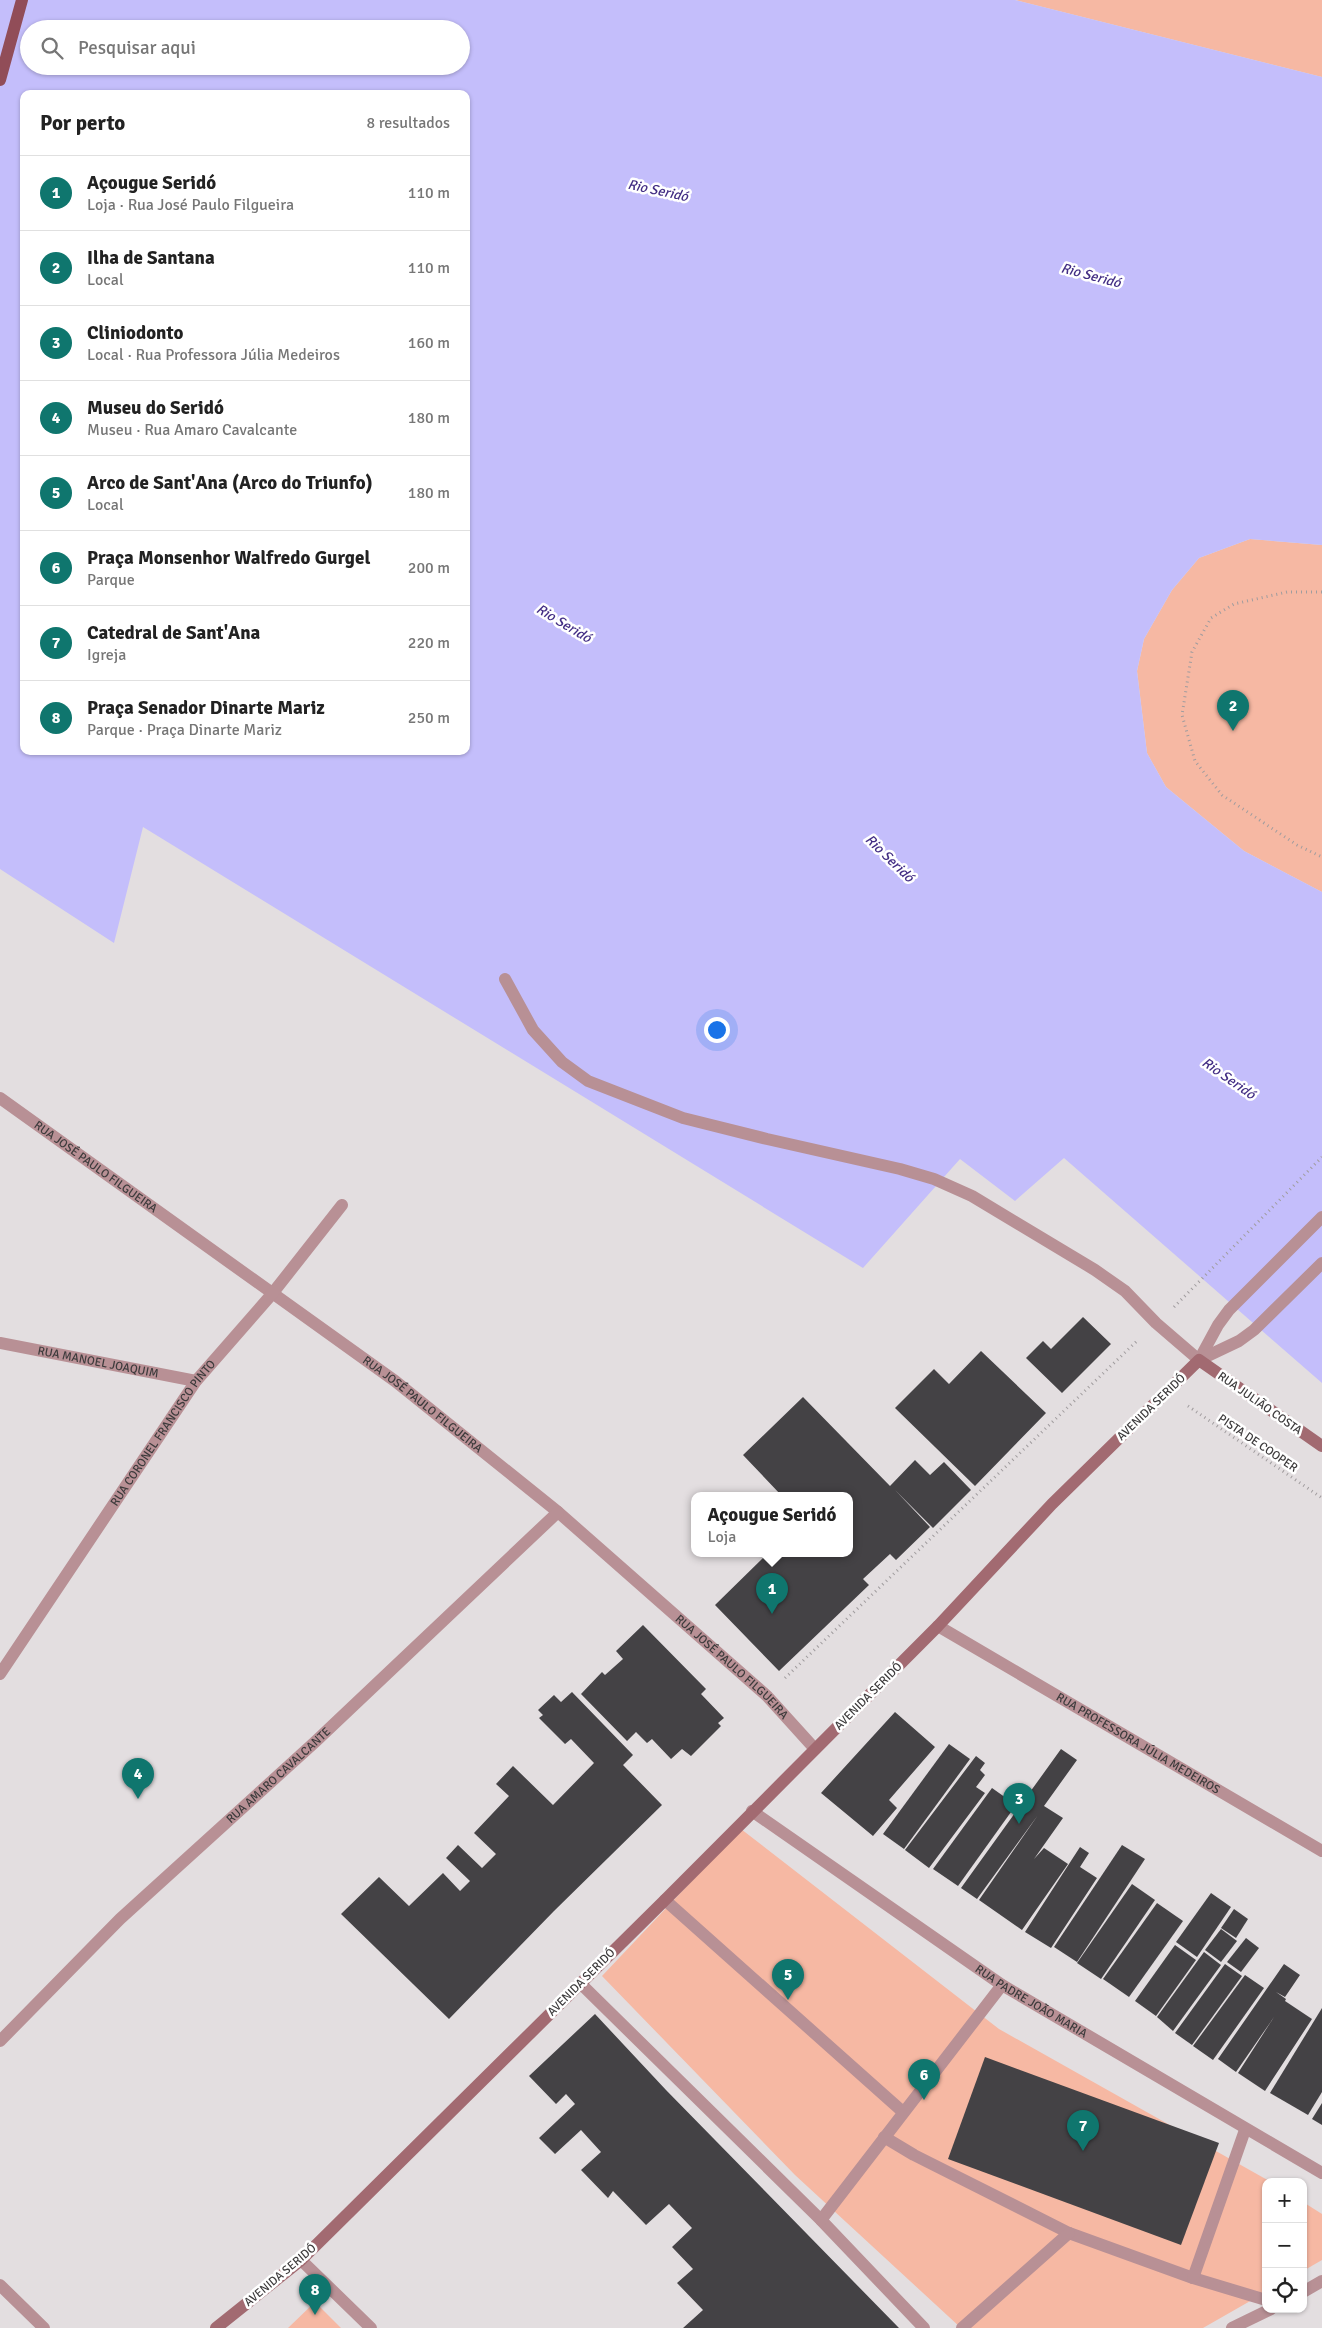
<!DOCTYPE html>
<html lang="pt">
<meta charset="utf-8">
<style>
body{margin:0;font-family:Signika,sans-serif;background:#f2f2f2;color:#222}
.controls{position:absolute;right:15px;bottom:15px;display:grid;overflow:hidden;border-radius:10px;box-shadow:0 1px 4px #0004}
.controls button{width:45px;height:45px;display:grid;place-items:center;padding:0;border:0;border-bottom:1px solid #e0e0e0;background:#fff;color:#222;font:25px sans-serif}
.you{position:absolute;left:716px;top:1029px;width:18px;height:18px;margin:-12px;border:4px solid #fff;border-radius:50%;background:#1a73e8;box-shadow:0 0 0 8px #1a73e833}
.badge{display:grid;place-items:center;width:32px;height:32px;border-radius:50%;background:#0f766e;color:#fff;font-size:16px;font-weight:700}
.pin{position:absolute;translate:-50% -41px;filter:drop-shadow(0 1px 2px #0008)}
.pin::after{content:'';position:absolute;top:26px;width:18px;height:15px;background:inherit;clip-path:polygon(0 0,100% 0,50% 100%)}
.popup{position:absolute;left:691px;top:1492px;width:162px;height:65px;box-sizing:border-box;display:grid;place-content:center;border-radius:10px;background:#fff;filter:drop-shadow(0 1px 4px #0005);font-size:16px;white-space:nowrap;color:#767676}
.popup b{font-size:19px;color:#222}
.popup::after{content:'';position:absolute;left:50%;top:100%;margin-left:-10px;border:10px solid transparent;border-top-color:#fff}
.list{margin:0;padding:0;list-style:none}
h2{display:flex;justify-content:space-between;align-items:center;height:65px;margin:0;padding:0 20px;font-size:21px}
h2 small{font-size:16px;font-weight:400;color:#767676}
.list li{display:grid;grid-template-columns:32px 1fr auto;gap:15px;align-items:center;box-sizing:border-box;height:75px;padding:0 20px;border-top:1px solid #e0e0e0}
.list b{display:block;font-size:19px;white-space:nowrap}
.list p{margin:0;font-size:16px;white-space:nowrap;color:#767676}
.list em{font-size:16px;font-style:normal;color:#767676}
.icon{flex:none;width:28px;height:28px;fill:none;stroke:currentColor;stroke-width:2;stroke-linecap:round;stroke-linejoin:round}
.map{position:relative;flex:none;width:1322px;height:2328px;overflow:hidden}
.search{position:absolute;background:#fff;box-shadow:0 1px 4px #0004;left:20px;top:20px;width:450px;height:55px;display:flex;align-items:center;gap:12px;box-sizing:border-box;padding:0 18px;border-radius:28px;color:#767676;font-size:19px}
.panel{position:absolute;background:#fff;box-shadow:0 1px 4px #0004;left:20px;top:90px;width:450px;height:665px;border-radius:10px}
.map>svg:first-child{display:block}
</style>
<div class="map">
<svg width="1322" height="2328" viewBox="0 0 1322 2328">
<rect width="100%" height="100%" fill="#e3dee0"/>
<g fill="#f6b8a3">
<path d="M 1016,0 L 1322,0 L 1322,77 L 1019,1 Z"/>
<path d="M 1250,539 L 1322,545 L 1322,892 L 1244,851 L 1166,787 L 1147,753 L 1137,671 L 1144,639 L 1172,590 L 1199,558 Z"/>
<path d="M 741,1829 L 999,2029 L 1271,2182 L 1266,2182 L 1266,2292 L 1203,2328 L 961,2328 L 795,2175 L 602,1976 Z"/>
<path d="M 1303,2202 L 1322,2214 L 1322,2260 L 1303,2271 Z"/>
<path d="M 315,2302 L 341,2328 L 288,2328 Z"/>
</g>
<path fill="#c4befb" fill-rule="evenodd" d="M 0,0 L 1015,0 L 1322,77 L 1322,545 L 1250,539 L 1199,558 L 1172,590 L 1144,639 L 1137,671 L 1147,753 L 1166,787 L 1244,851 L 1322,892 L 1322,1383 L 1064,1158 L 1015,1201 L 960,1159 L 863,1268 L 143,827 L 114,943 L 0,869 ZM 29,29 L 461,29 L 461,66 L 29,66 ZM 24,94 L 466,94 L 466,751 L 24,751 Z"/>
<g fill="#444245">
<path d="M 1083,1317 L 1111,1344 L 1062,1393 L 1026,1358 L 1043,1341 L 1051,1349 Z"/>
<path d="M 981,1351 L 1046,1413 L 975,1486 L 895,1408 L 934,1369 L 949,1384 Z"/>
<path d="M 803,1397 L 890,1486 L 915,1460 L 930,1475 L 944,1462 L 971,1490 L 933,1528 L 895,1490 L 930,1527 L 896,1560 L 890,1554 L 863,1579 L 869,1585 L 779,1671 L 715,1605 L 768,1553 L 850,1553 L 850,1495 L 781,1495 L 743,1455 Z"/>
<path d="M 643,1625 L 706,1689 L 701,1694 L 724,1718 L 718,1723 L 721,1726 L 691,1756 L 682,1749 L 671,1759 L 652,1739 L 647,1743 L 636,1732 L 627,1741 L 581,1694 L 602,1672 L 605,1675 L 623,1659 L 616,1651 Z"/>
<path d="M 572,1692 L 633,1755 L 623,1765 L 662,1805 L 554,1911 L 449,2019 L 341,1914 L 379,1877 L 409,1906 L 443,1873 L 460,1891 L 470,1881 L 446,1858 L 458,1845 L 482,1868 L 496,1854 L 474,1833 L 509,1796 L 496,1784 L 513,1766 L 553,1805 L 594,1763 L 571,1739 L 565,1744 L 539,1718 L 543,1715 L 538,1710 L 554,1695 L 561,1702 Z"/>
<path d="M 895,1712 L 935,1747 L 889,1800 L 897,1808 L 873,1836 L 821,1793 Z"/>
<path d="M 949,1744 L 970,1759 L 904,1849 L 883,1834 Z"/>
<path d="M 1061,1749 L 1077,1760 L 1044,1806 L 1063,1818 L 1034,1859 L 1044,1848 L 1068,1864 L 1022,1930 L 979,1900 L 1038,1815 L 977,1899 L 961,1888 Z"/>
<path d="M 976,1756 L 985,1763 L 980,1770 L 985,1775 L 976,1787 L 985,1793 L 929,1868 L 905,1850 Z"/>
<path d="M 992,1788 L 1016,1805 L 958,1886 L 933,1869 Z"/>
<path d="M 1122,1845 L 1145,1859 L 1077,1962 L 1054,1947 Z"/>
<path d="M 1080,1847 L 1089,1853 L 1080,1867 L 1097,1878 L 1051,1948 L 1025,1932 Z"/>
<path d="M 1132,1884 L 1155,1900 L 1101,1979 L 1077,1963 Z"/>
<path d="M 1211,1893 L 1231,1907 L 1197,1957 L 1176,1942 Z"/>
<path d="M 1157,1903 L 1183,1921 L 1129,1997 L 1103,1979 Z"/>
<path d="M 1234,1909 L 1248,1919 L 1236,1938 L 1221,1928 Z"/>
<path d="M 1221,1929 L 1237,1941 L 1221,1962 L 1205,1950 Z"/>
<path d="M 1246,1938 L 1259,1948 L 1241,1972 L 1227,1962 Z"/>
<path d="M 1175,1945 L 1196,1960 L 1156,2016 L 1135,2001 Z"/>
<path d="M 1204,1952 L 1221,1965 L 1173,2031 L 1157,2017 Z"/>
<path d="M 1225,1964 L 1242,1976 L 1192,2045 L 1175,2033 Z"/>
<path d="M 1284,1964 L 1300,1975 L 1285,1997 L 1276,1992 L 1286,1999 L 1285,2001 L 1312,2019 L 1265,2091 L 1238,2073 L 1274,2017 L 1236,2072 L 1218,2059 Z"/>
<path d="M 1245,1975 L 1264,1988 L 1213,2060 L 1193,2046 Z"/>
<path d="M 1322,2008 L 1322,2092 L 1308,2115 L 1270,2093 Z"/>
<path d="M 595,2014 L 666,2090 L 899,2328 L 683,2328 L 703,2310 L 677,2283 L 693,2269 L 672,2247 L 692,2228 L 669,2204 L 646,2225 L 613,2191 L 608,2198 L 581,2170 L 601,2152 L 581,2130 L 555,2154 L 539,2138 L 575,2104 L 566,2094 L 556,2104 L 529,2076 Z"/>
<path d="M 985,2057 L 1219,2143 L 1181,2245 L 948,2159 Z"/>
<path d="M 1322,2103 L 1322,2125 L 1312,2119 Z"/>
</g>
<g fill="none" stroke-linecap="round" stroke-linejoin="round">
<g stroke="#a09c9e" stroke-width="3" stroke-dasharray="1 4" stroke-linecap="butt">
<path d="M 1322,592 L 1287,592 L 1234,604 L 1211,618 L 1192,652 L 1182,715 L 1195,761 L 1222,795 L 1297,845 L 1322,857"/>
<path d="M 1174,1307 L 1322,1157"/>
<path d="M 1188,1406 L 1322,1498"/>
<path d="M 785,1678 L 1138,1340"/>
</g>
<g stroke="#b89095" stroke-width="12">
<path d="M 1199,1360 L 1218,1325 L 1229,1310 L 1322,1217"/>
<path d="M 1199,1360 L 1239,1341 L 1254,1330 L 1322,1263"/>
</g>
<g stroke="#b89095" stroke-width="12">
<path d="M 505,979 L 533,1030 L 562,1062 L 588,1081 L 683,1118 L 767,1139 L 900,1169 L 934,1179 L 972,1196 L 1095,1270 L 1125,1291 L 1156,1323 L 1199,1360"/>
<path id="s1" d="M 0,1098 L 395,1381 L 558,1512 L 767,1696 L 815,1749"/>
<path id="s2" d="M 0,1343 L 196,1381"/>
<path id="s3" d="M 938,1626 L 1322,1851"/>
<path id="s4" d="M 0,1674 L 196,1381 L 272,1294 L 342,1205"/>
<path id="s5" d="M 752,1811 L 1002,1985 L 1322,2173"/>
<path d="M 665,1900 L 903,2112"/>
<path d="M 580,1983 L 821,2220 L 924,2328"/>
<path id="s6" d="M 0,2041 L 120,1919 L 315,1742 L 558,1512"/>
<path d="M 884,2137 L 914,2155 L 1069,2233 L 1193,2278 L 1266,2300"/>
<path d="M 821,2220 L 1002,1985"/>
<path d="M 301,2260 L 371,2328"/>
<path d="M 1193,2278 L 1245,2130"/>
<path d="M 0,2285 L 44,2328"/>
<path d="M 1303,2292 L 1322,2281"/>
<path d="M 962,2328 L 1069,2233"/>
<path d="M 1232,2328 L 1271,2309"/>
</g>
<path stroke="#a26a71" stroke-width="12" d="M 216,2328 L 301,2260 L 665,1900 L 938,1626 L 1052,1504 L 1199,1360 L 1322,1446"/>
<path stroke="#914d58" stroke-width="12" d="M 0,80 L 22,0"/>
</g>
<g text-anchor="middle" stroke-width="5" stroke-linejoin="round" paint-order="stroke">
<g font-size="12" fill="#3d3b3c" stroke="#fff">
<text dy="4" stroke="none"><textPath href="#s1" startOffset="118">RUA JOSÉ PAULO FILGUEIRA</textPath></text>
<text dy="4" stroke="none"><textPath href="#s2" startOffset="100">RUA MANOEL JOAQUIM</textPath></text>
<text transform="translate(1260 1403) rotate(35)" y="4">RUA JULIÃO COSTA</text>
<text dy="4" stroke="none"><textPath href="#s1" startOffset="522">RUA JOSÉ PAULO FILGUEIRA</textPath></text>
<text transform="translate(1151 1407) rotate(-44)" y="4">AVENIDA SERIDÓ</text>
<text dy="4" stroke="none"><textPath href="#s4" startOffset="291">RUA CORONEL FRANCISCO PINTO</textPath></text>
<text transform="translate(1258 1443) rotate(34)" y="4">PISTA DE COOPER</text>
<text dy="4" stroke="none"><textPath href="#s1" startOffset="928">RUA JOSÉ PAULO FILGUEIRA</textPath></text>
<text transform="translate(868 1696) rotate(-45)" y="4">AVENIDA SERIDÓ</text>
<text dy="4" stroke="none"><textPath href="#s3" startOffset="232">RUA PROFESSORA JÚLIA MEDEIROS</textPath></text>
<text dy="4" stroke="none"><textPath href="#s6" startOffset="385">RUA AMARO CAVALCANTE</textPath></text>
<text transform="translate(581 1982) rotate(-45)" y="4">AVENIDA SERIDÓ</text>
<text dy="4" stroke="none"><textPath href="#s5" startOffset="338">RUA PADRE JOÃO MARIA</textPath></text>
<text transform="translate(280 2275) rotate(-40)" y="4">AVENIDA SERIDÓ</text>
</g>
<g font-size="14" font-style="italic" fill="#432e84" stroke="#fff">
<text transform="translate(658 190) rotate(12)" y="5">Rio Seridó</text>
<text transform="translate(1091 275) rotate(15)" y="5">Rio Seridó</text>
<text transform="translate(564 623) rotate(31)" y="5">Rio Seridó</text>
<text transform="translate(890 858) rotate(44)" y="5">Rio Seridó</text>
<text transform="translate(1229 1078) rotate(35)" y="5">Rio Seridó</text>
</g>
</g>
</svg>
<div class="controls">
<button>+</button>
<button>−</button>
<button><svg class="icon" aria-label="locate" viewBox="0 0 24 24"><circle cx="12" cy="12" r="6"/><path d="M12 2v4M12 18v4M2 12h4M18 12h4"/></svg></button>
</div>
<div class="you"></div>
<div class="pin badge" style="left:772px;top:1614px">1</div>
<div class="popup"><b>Açougue Seridó</b>Loja</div>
<div class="pin badge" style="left:1233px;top:731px">2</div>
<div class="pin badge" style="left:1019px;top:1824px">3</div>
<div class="pin badge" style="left:138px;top:1799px">4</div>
<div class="pin badge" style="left:788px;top:2000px">5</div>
<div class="pin badge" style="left:924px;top:2100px">6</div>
<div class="pin badge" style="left:1083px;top:2151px">7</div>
<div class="pin badge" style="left:315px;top:2315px">8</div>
<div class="search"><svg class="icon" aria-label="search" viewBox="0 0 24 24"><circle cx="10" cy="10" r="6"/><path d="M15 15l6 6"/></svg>Pesquisar aqui</div>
<section class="panel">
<h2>Por perto<small>8 resultados</small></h2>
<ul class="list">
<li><span class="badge">1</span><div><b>Açougue Seridó</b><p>Loja · Rua José Paulo Filgueira</p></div><em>110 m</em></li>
<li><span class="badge">2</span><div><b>Ilha de Santana</b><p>Local</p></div><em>110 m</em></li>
<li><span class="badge">3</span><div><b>Cliniodonto</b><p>Local · Rua Professora Júlia Medeiros</p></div><em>160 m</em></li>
<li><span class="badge">4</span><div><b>Museu do Seridó</b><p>Museu · Rua Amaro Cavalcante</p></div><em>180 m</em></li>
<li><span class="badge">5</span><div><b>Arco de Sant'Ana (Arco do Triunfo)</b><p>Local</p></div><em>180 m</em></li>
<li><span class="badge">6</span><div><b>Praça Monsenhor Walfredo Gurgel</b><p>Parque</p></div><em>200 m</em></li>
<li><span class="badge">7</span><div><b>Catedral de Sant'Ana</b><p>Igreja</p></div><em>220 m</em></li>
<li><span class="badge">8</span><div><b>Praça Senador Dinarte Mariz</b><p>Parque · Praça Dinarte Mariz</p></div><em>250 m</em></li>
</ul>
</section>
</div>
